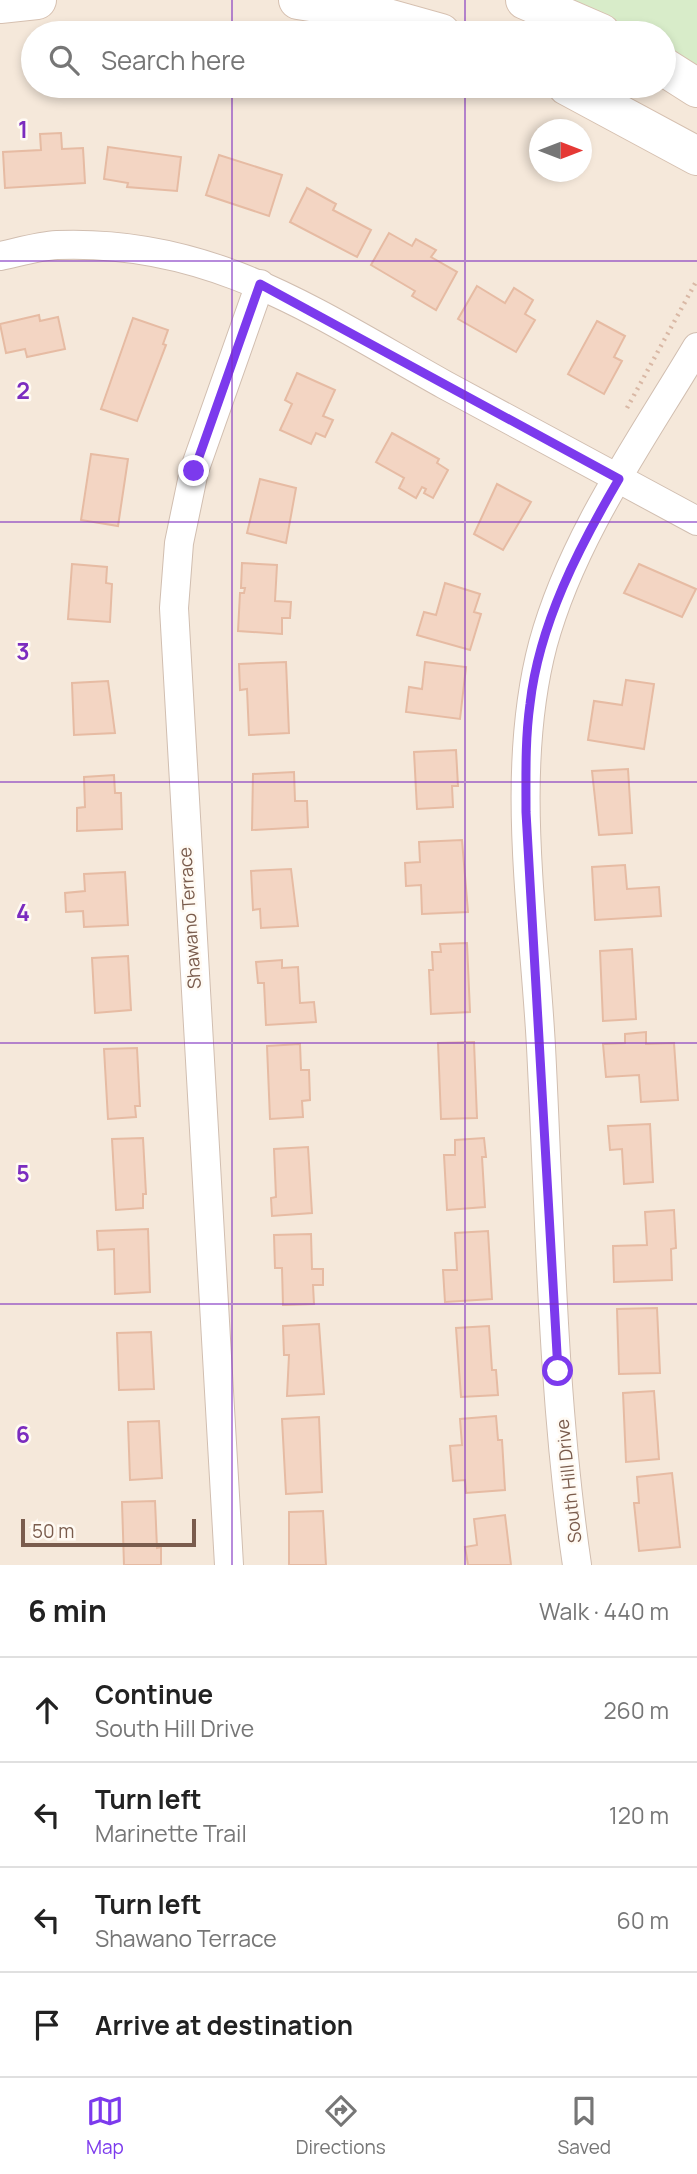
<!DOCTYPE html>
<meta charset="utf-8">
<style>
body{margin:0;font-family:Manrope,sans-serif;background:#f6f6f6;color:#222}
.compass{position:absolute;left:529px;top:119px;width:63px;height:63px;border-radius:50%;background:#fff;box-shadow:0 4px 10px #0003;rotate:90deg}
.scale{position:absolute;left:21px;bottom:18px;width:175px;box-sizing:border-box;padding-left:7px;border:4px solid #7a5c4d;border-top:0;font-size:19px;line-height:24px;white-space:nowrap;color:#7a5c4d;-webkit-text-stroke:5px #fffaf3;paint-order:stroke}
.stop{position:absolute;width:21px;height:21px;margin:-16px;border:5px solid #7c3aed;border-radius:50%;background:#fff}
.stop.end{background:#7c3aed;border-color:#fff;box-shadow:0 2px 7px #0008}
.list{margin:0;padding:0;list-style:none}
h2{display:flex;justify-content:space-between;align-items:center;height:91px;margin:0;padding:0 28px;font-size:30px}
h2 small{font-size:23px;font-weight:400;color:#767676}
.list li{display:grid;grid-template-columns:46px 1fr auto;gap:21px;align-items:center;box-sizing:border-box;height:105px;padding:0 28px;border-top:2px solid #e0e0e0}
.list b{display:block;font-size:26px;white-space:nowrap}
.list p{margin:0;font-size:23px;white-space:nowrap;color:#767676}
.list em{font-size:23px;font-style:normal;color:#767676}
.icon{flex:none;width:38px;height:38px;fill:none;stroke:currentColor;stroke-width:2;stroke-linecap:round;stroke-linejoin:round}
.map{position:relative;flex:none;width:697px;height:1565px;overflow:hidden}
.search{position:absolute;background:#fff;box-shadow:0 4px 10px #0003;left:21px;right:21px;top:21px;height:77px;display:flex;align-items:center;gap:18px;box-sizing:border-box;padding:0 24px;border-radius:38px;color:#767676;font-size:26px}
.sheet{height:511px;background:#fff}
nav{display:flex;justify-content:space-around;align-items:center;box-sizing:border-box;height:98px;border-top:2px solid #e0e0e0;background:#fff;font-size:19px;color:#767676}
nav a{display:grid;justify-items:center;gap:4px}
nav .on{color:#7c3aed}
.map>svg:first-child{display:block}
</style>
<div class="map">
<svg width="697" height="1565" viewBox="0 0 697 1565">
<rect width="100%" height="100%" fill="#fdf6ec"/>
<path fill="#f5e8da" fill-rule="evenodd" d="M 0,0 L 697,0 L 697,1565 L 0,1565 ZM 33,33 L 664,33 L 664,86 L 33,86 ZM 540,130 L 582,130 L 582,172 L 540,172 Z"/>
<path fill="#d8ecc9" d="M 525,0 L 697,0 L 697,88 L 664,67 L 664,33 L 601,33 Z"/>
<g fill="#f3d5c3" stroke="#e6bba3" stroke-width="2">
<path d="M 61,133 L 62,149 L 83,148 L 85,183 L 5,188 L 3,152 L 41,150 L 40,134 Z"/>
<path d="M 108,147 L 181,157 L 177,191 L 127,187 L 128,183 L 104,179 Z"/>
<path d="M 219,155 L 282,175 L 269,216 L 206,195 Z"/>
<path d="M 307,188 L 336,204 L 333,210 L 371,230 L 357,257 L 290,222 Z"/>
<path d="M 389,233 L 412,246 L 416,239 L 436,250 L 431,257 L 457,272 L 436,310 L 412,296 L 415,291 L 371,265 Z"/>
<path d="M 477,286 L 505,303 L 514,288 L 533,300 L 525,314 L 535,320 L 516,352 L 458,319 Z"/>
<path d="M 39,315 L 40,321 L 58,317 L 65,349 L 27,357 L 25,349 L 6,353 L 0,324 Z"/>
<path d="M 133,318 L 168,330 L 163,344 L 166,345 L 137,421 L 101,409 Z"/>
<path d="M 597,321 L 625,336 L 614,357 L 622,361 L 604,394 L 568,374 Z"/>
<path d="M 297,373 L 335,390 L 323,416 L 333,420 L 325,437 L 316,433 L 311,444 L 280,430 L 292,404 L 285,400 Z"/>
<path d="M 392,433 L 439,459 L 437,463 L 448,470 L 433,498 L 424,493 L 426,489 L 422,487 L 416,498 L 399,488 L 404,478 L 376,462 Z"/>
<path d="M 91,454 L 128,459 L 118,526 L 81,520 Z"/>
<path d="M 260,479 L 296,488 L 286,543 L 247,533 Z"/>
<path d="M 497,484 L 531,502 L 503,550 L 474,534 Z"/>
<path d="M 242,563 L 277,565 L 275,601 L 291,602 L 290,618 L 282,618 L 282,634 L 238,631 L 240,593 L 244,593 L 245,588 L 241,588 Z"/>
<path d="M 72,564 L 107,567 L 106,583 L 112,584 L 110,622 L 68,619 Z"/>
<path d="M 639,564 L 696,589 L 682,617 L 624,593 Z"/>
<path d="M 445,583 L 480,594 L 474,612 L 481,614 L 470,650 L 417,635 L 424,612 L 436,615 Z"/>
<path d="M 286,662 L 289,733 L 249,735 L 247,689 L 240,690 L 239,664 Z"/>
<path d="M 425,662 L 466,667 L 460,719 L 406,712 L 409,687 L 422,689 Z"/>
<path d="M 626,680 L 654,684 L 644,749 L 588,740 L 594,701 L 622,705 Z"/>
<path d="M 108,681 L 115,733 L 74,735 L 72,683 Z"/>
<path d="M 456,750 L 458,786 L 452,786 L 453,807 L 417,809 L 414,752 Z"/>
<path d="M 628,769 L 632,833 L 599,835 L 592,771 Z"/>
<path d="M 294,772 L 295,801 L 307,801 L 308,827 L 252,830 L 253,774 Z"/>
<path d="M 114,775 L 115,793 L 121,793 L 122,829 L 77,831 L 77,808 L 85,807 L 84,777 Z"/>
<path d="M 462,840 L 468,912 L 422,914 L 421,885 L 406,886 L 405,863 L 420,862 L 419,842 Z"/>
<path d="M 625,865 L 627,889 L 659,887 L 661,916 L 595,920 L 592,867 Z"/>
<path d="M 291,869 L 298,926 L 261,928 L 260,909 L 253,910 L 251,871 Z"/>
<path d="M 125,872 L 128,925 L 84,927 L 83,911 L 66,912 L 65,893 L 85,891 L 84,874 Z"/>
<path d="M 467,943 L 470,1012 L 431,1014 L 429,970 L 433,970 L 432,952 L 441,952 L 440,944 Z"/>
<path d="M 632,949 L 636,1019 L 603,1021 L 600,951 Z"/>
<path d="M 128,956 L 131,1010 L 95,1013 L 92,958 Z"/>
<path d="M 282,960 L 282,968 L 298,967 L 300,1003 L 314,1002 L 316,1022 L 266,1025 L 264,983 L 258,983 L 256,962 Z"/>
<path d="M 646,1032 L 646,1044 L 674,1043 L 678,1100 L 641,1102 L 639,1075 L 606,1077 L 603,1044 L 625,1043 L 625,1034 Z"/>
<path d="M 474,1042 L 477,1118 L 441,1119 L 438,1043 Z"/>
<path d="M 300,1044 L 301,1070 L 309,1070 L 310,1100 L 302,1101 L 303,1117 L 270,1119 L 267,1046 Z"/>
<path d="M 137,1048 L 140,1106 L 135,1106 L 136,1117 L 108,1119 L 104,1049 Z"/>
<path d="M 650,1124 L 653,1182 L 624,1184 L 622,1149 L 610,1150 L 608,1126 Z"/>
<path d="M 143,1138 L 146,1194 L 143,1194 L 143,1208 L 116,1210 L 112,1139 Z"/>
<path d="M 484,1138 L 486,1157 L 482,1157 L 485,1207 L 447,1210 L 444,1155 L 455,1155 L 455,1140 Z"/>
<path d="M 308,1147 L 312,1213 L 272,1216 L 271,1198 L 276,1197 L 274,1149 Z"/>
<path d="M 674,1210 L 676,1248 L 671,1249 L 672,1280 L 614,1282 L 613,1246 L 647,1245 L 645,1212 Z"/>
<path d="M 148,1229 L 150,1292 L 115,1294 L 114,1249 L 98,1250 L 97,1231 Z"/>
<path d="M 488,1231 L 492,1299 L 445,1302 L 443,1270 L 457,1270 L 455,1233 Z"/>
<path d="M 311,1234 L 312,1269 L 323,1269 L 323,1285 L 313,1285 L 314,1304 L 283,1305 L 282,1268 L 275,1268 L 274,1235 Z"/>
<path d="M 657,1308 L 660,1373 L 619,1374 L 617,1309 Z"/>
<path d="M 319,1324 L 324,1394 L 287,1396 L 289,1355 L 284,1355 L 283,1326 Z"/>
<path d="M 489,1326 L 492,1370 L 496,1370 L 498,1395 L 461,1397 L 456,1328 Z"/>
<path d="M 151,1332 L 154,1389 L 119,1390 L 117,1333 Z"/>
<path d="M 654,1391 L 659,1459 L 626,1462 L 623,1393 Z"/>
<path d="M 496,1416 L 498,1440 L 502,1440 L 505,1490 L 466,1493 L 465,1480 L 453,1481 L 450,1446 L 462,1445 L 460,1419 Z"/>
<path d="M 319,1417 L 322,1492 L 286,1494 L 282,1419 Z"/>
<path d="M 159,1421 L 162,1478 L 130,1480 L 128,1422 Z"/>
<path d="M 672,1473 L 680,1547 L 639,1551 L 634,1503 L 639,1503 L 637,1477 Z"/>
<path d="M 155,1501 L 157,1548 L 161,1547 L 161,1565 L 124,1565 L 122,1502 Z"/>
<path d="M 323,1511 L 326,1565 L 289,1565 L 289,1512 Z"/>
<path d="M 505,1515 L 511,1565 L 468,1565 L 465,1547 L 477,1545 L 474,1519 Z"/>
</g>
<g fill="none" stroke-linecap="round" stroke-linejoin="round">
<defs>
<g id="street">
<path d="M 0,256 C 19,252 39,246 57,245 C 212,239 316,313 445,385 C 529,431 613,476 697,521"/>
<path d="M 229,1565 L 174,608 L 179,543 L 194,471 L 260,284"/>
<path d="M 577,1565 C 552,1394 550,1219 541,1047 C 534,915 509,773 543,644 C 572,537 641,441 697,347"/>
</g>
<g id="secondary">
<path d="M 298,0 L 355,9 L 441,33"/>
<path d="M 525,0 L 601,33"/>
<path d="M 0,4 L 37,0"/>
<path d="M 664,67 L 697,88"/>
<path d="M 567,86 L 697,156"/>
</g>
</defs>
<use href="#street" stroke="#d1beb0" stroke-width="30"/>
<use href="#secondary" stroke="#d6c0b0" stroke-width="40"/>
<path stroke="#d9b8a5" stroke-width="4.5" stroke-dasharray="2 5" stroke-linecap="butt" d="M 627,408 L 697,280"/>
<use href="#street" stroke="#fff" stroke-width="28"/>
<use href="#secondary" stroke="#fff" stroke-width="38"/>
</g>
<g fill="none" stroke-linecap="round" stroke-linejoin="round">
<path stroke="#7c3aed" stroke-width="9" d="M 194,471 L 260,284 L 619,479 C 579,547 539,624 530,704 C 525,740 526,776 526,812 L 558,1371"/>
</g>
<path fill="none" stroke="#7b2cbf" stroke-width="2" stroke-opacity="0.55" d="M 232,0 L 232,33M 465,0 L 465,33M 232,86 L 232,1565M 465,86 L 465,1565M 0,261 L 697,261M 0,522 L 697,522M 0,782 L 697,782M 0,1043 L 697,1043M 0,1304 L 697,1304"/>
<g text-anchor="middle" stroke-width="5" stroke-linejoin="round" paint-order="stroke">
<g font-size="18" fill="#7a5c4d" stroke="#fffaf3">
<text transform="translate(190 918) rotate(-94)" y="6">Shawano Terrace</text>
<text transform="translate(569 1481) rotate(-96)" y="6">South Hill Drive</text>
</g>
</g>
<g font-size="23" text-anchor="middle" font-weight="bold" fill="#7b2cbf" stroke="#fffaf3" stroke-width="5" stroke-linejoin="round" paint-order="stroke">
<text x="23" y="138">1</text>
<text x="23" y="399">2</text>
<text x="23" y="660">3</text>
<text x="23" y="921">4</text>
<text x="23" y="1182">5</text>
<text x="23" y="1443">6</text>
</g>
</svg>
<svg class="compass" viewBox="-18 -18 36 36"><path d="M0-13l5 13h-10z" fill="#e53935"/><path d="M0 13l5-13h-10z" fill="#767676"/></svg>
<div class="scale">50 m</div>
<div class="stop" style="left:558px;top:1371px"></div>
<div class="stop end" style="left:194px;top:471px"></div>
<div class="search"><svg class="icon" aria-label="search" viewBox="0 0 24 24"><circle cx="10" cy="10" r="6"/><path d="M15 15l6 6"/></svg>Search here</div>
</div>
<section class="sheet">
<h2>6 min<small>Walk · 440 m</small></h2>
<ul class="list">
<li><svg class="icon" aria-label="ahead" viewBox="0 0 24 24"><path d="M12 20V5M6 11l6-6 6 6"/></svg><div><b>Continue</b><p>South Hill Drive</p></div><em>260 m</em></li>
<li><svg class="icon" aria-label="left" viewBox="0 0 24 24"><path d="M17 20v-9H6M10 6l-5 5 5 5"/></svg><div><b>Turn left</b><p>Marinette Trail</p></div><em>120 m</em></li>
<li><svg class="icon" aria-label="left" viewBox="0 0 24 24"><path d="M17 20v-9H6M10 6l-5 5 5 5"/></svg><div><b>Turn left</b><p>Shawano Terrace</p></div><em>60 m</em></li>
<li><svg class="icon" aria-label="arrive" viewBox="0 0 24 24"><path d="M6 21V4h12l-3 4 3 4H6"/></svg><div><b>Arrive at destination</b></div></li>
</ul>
</section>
<nav>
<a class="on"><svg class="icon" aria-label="map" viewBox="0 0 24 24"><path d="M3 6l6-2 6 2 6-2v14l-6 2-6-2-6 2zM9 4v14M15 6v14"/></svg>Map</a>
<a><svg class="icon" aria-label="directions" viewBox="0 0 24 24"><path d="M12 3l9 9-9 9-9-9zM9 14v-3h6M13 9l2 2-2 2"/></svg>Directions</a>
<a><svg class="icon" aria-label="saved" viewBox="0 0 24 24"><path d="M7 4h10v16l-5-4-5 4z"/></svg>Saved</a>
</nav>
